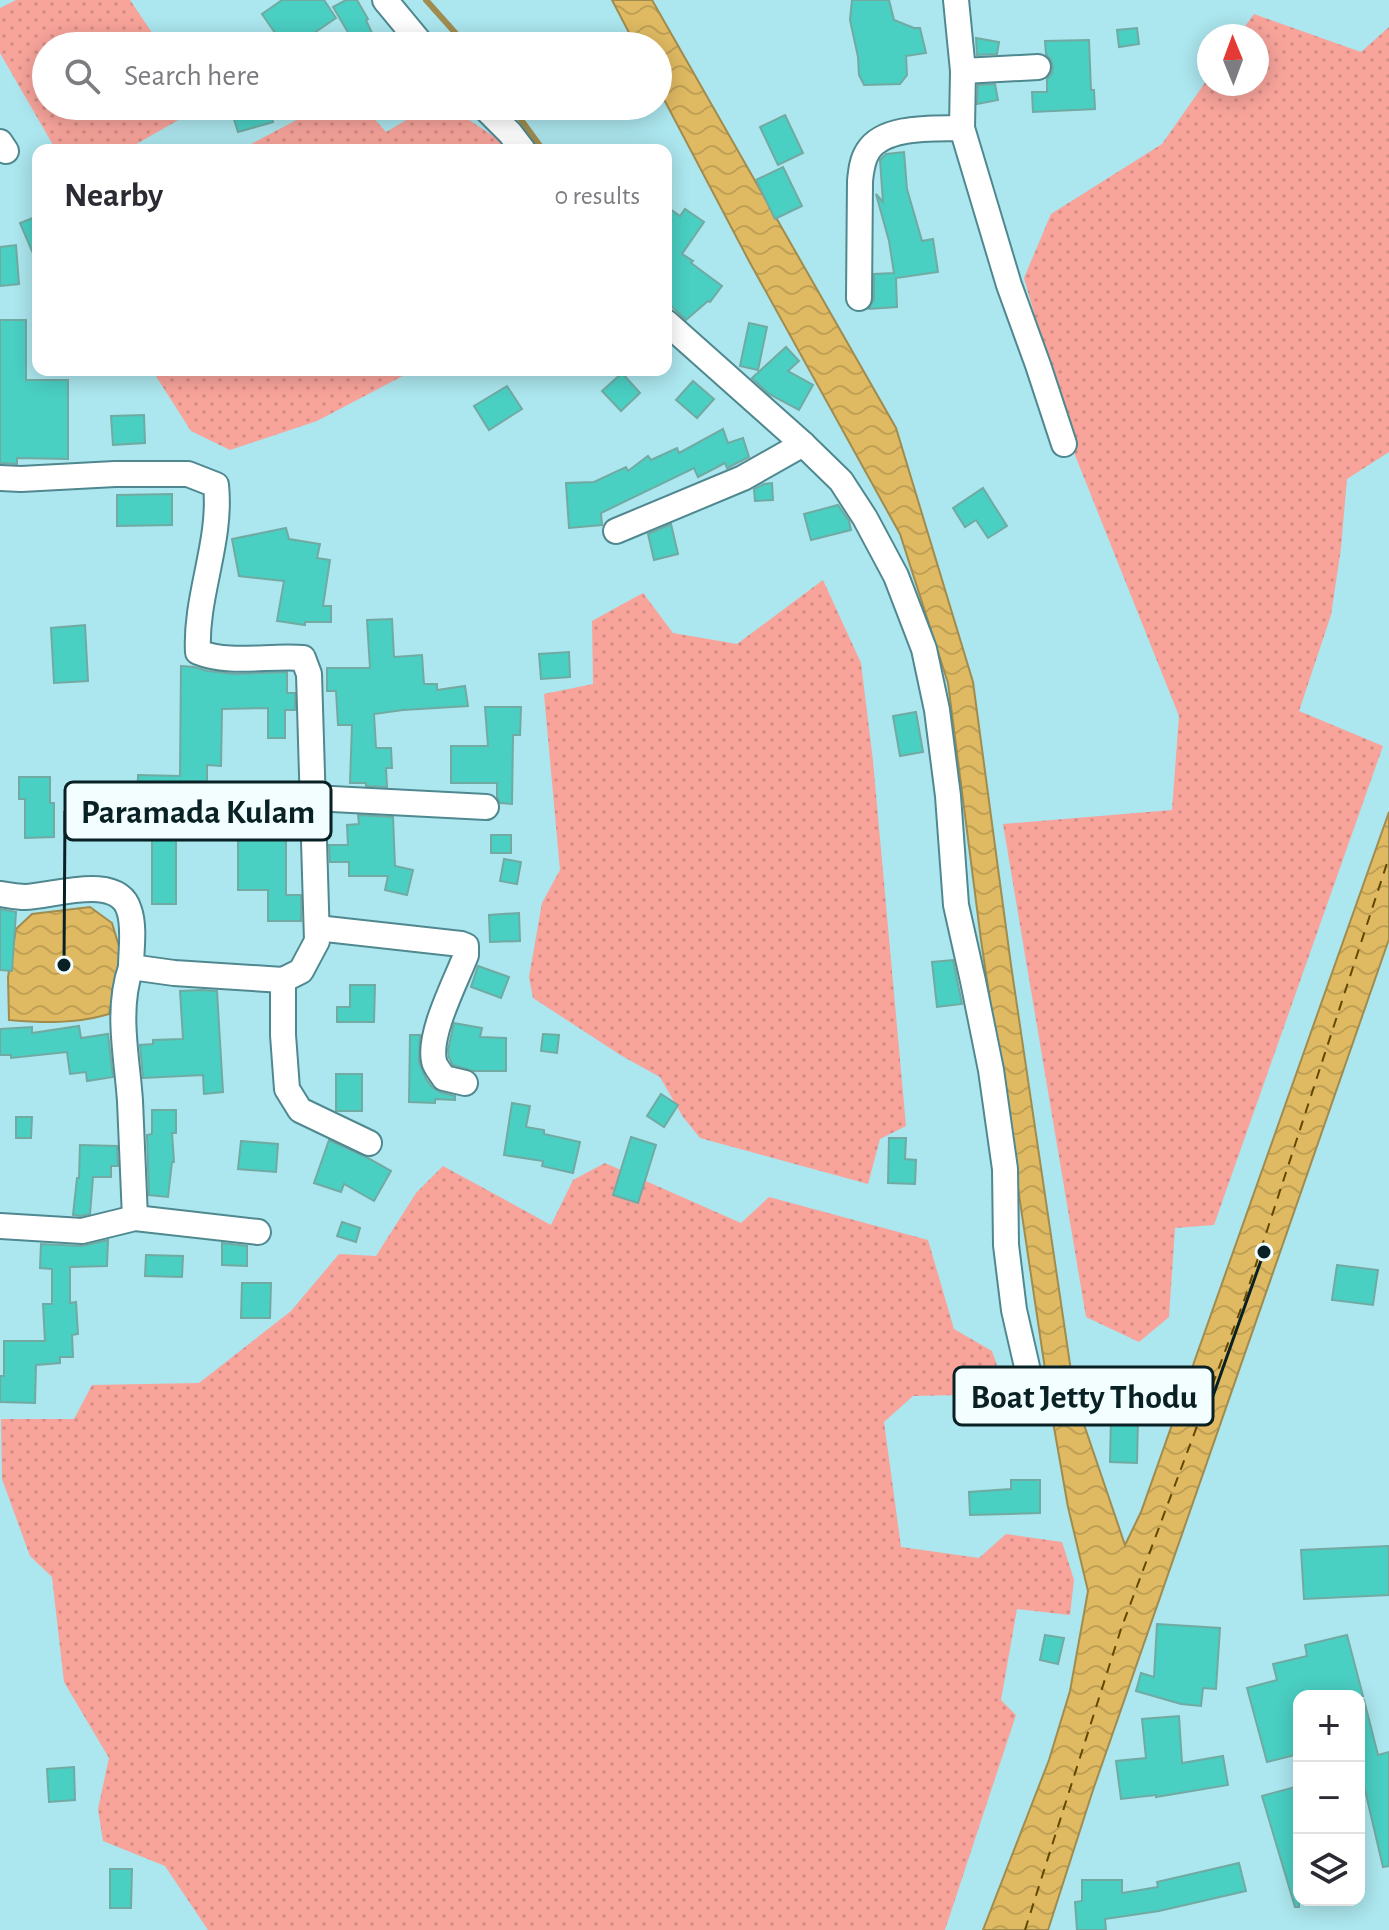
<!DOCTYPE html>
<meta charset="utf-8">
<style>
body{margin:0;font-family:"Alegreya Sans",sans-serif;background:#f2f2f3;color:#2b2b33}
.controls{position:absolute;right:24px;bottom:24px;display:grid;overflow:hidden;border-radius:16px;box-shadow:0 4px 20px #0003}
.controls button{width:72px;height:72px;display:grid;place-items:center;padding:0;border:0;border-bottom:2px solid #e1e1e2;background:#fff;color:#2b2b33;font:40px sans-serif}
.compass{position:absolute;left:1197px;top:24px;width:72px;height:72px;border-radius:50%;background:#fff;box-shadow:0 4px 20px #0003;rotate:359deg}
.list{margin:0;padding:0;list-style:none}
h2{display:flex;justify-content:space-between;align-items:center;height:104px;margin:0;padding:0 32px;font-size:34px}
h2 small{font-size:26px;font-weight:400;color:#7c7c81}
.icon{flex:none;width:44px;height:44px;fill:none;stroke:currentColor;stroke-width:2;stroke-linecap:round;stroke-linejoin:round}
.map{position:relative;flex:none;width:1389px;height:1930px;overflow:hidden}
.search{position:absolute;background:#fff;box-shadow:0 4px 20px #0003;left:32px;top:32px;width:640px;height:88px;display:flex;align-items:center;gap:20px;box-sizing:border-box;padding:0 28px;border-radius:44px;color:#7c7c81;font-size:30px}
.panel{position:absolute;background:#fff;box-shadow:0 4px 20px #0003;left:32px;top:144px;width:640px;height:232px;border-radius:16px}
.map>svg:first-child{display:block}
</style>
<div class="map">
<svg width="1389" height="1930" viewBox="0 0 1389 1930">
<defs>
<pattern id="grass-dots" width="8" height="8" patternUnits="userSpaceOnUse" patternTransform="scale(2)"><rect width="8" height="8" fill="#f8a49b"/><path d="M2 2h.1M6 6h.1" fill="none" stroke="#d38d85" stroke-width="1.8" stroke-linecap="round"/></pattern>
<pattern id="water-waves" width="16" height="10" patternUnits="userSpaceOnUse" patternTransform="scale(2)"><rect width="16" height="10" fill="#e0ba62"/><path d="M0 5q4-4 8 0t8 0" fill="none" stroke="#bfa055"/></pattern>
</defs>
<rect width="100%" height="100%" fill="#ace6ee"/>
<g fill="url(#grass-dots)">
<path d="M 16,0 L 130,0 L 161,46 L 46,46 L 46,106 L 201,107 L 126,150 L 56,150 L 0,53 L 0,8 Z"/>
<path d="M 1254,14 L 1361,52 L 1389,27 L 1389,452 L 1347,479 L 1341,548 L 1331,615 L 1299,711 L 1383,746 L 1214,1225 L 1175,1228 L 1169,1317 L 1139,1342 L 1086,1317 L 1003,824 L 1172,810 L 1179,716 L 1075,455 L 1024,278 L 1051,214 L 1162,144 L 1209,77 L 1209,84 L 1257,84 L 1257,36 L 1238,36 Z"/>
<path d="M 323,106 L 363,106 L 386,132 L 430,106 L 448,106 L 505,144 L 504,150 L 240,150 Z"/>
<path d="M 152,370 L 414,370 L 317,421 L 230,450 L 191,431 Z"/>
<path d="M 823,580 L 861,663 L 873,761 L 906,1126 L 880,1139 L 868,1184 L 700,1138 L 683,1117 L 660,1077 L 622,1056 L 533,998 L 529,977 L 542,903 L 560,870 L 544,694 L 593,684 L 592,621 L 643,593 L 673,633 L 737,644 Z"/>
<path d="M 605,1163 L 741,1223 L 769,1197 L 928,1240 L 954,1329 L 992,1351 L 1007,1394 L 913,1396 L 884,1422 L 901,1547 L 979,1558 L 1006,1534 L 1062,1542 L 1074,1580 L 1070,1615 L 1017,1609 L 1001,1700 L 1016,1715 L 945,1930 L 208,1930 L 165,1866 L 103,1841 L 98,1809 L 109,1758 L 64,1682 L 52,1577 L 30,1556 L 2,1479 L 1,1419 L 74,1419 L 92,1385 L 199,1383 L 291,1311 L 339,1254 L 376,1256 L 416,1193 L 443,1166 L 551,1225 L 573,1180 Z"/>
</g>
<g fill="url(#water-waves)" stroke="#a08c4f" stroke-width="2">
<path d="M 612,0 L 652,0 L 896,428 L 973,682 L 1011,965 L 1075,1398 L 1125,1545 L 1141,1512 L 1389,812 L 1389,939 L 1093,1790 L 1048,1930 L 983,1930 L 1049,1760 L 1070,1691 L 1088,1591 L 1068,1507 L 1052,1416 L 981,940 L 948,683 L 900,534 L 749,261 L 658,88 L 658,46 L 636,46 Z"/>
<path d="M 90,907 L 112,923 L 121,953 L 109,1014 C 76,1024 43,1023 9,1020 L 8,977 L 16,929 L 32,914 Z"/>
</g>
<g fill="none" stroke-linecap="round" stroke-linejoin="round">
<g stroke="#a08c4f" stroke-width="6">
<path d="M 426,0 L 467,46"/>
<path d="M 511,106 L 543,150"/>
</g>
<path stroke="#634900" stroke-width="2" stroke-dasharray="10 8" stroke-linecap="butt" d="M 1025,1930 L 1121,1629 L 1245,1298 L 1389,857"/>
</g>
<g fill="#4acfc3" stroke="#71aaa3" stroke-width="2">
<path d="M 282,0 L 324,0 L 336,18 L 295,46 L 284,46 L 262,14 Z"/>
<path d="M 346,0 L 357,0 L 368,19 L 366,20 L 378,46 L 356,46 L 333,7 Z"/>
<path d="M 852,0 L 889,0 L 894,20 L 914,28 L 920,28 L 926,53 L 906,56 L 907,75 L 900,84 L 864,85 L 859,75 L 858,57 L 850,20 Z"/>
<path d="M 1137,28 L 1139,44 L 1119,47 L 1117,30 Z"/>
<path d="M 976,38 L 999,42 L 997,54 L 977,55 Z"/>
<path d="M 1089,40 L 1091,90 L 1094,90 L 1095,109 L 1033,112 L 1032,92 L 1047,92 L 1047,79 L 1052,73 L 1053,67 L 1051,60 L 1046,54 L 1045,41 Z"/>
<path d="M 995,84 L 998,100 L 977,104 L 978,85 Z"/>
<path d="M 256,106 L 269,106 L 273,122 L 238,132 L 232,113 Z"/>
<path d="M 785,115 L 803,153 L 778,165 L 760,127 Z"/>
<path d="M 904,152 L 907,189 L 922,241 L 933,239 L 938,272 L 896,278 L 897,307 L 869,309 L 874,299 L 874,274 L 894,273 L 889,241 L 876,194 L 883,202 L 880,160 L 886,154 Z"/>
<path d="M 783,167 L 802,206 L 775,219 L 756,180 Z"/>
<path d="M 666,206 L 680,216 L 685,209 L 704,222 L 682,254 L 693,261 L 691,263 L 722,286 L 710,302 L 708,301 L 686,320 L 666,301 Z"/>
<path d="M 38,216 L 38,265 L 20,223 Z"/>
<path d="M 16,245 L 19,284 L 0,286 L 0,247 Z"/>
<path d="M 0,320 L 26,320 L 26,380 L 68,380 L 68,459 L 17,458 L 17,464 L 0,463 Z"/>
<path d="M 749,323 L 767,327 L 758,370 L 740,366 Z"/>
<path d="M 786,347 L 799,361 L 788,371 L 813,385 L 799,410 L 769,394 L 752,378 Z"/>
<path d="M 622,373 L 640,393 L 621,411 L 602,391 Z"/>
<path d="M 693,381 L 714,399 L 697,418 L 676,400 Z"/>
<path d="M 507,386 L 522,409 L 489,430 L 474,406 Z"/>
<path d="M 144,415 L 145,443 L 113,445 L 111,416 Z"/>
<path d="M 723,429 L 728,443 L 743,438 L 749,457 L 727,468 L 725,463 L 698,477 L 694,468 L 601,513 L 602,525 L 569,528 L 566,483 L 594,482 L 626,467 L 628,471 L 648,456 L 651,460 L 677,448 L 679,453 Z"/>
<path d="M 772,483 L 773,500 L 755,501 L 754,489 L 764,484 Z"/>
<path d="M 983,488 L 1007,526 L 988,538 L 976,520 L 965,527 L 953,508 Z"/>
<path d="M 172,494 L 172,525 L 117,526 L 117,495 Z"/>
<path d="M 838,505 L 849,521 L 851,530 L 811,540 L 804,514 Z"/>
<path d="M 671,524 L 678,554 L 654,560 L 648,534 Z"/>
<path d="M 286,528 L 289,539 L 320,544 L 317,558 L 330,560 L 323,606 L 331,606 L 331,622 L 305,622 L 305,625 L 277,621 L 284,581 L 239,576 L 232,539 Z"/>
<path d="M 392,619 L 394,657 L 422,655 L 424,684 L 437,684 L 437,690 L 465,686 L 468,706 L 403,710 L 374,714 L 376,748 L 391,748 L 392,768 L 386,768 L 387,787 L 366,786 L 366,783 L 350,783 L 352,725 L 338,725 L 336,691 L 327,691 L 327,668 L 370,668 L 367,620 Z"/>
<path d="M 85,625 L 88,681 L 54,683 L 51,628 Z"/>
<path d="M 569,652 L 570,677 L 541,679 L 539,654 Z"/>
<path d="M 181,666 L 194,667 L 208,671 L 235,674 L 287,672 L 287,693 L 295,693 L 295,710 L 285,710 L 285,738 L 268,738 L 268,708 L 222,709 L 221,766 L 207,765 L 207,829 L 176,829 L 176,904 L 152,904 L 152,827 L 137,827 L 138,775 L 180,776 Z"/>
<path d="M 485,707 L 521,707 L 520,735 L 513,735 L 512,804 L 500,803 L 497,797 L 497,783 L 451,783 L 451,746 L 488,746 Z"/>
<path d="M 916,712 L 923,752 L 900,756 L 893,716 Z"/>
<path d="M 19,777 L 50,777 L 50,803 L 54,803 L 54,837 L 25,838 L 25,799 L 19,799 Z"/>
<path d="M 358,815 L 393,817 L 395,866 L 413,870 L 407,895 L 385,890 L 388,876 L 349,876 L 349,862 L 330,862 L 329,845 L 348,845 L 347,825 L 359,824 Z"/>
<path d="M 238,833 L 286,833 L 286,895 L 301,895 L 301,921 L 268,921 L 268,890 L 238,890 Z"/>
<rect x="491" y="835" width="20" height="18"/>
<path d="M 504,859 L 521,862 L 517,884 L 500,881 Z"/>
<path d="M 0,909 L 16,912 L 12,971 L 0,970 Z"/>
<path d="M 519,913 L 520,941 L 490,942 L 489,915 Z"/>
<path d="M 953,960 L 962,1004 L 937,1007 L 932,962 Z"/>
<path d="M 478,966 L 509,977 L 501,998 L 471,987 Z"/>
<path d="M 350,985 L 375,985 L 374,1022 L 337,1022 L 337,1007 L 350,1007 Z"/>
<path d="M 202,990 L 217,991 L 223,1092 L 204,1094 L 203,1075 L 143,1078 L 140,1045 L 153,1044 L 153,1040 L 183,1039 L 180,991 Z"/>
<path d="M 454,1023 L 482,1028 L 480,1037 L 506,1038 L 506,1071 L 473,1071 L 453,1065 L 449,1058 L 448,1050 Z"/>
<path d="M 79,1026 L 81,1038 L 108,1034 L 113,1077 L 87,1081 L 86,1072 L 70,1074 L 67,1052 L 11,1058 L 11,1055 L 0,1055 L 0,1029 L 32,1027 L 32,1033 Z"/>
<path d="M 543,1034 L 559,1035 L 557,1053 L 541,1051 Z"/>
<path d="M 410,1035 L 420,1035 L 419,1062 L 426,1079 L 432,1087 L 440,1092 L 455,1096 L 455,1100 L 435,1099 L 435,1103 L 409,1102 Z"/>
<rect x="336" y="1074" width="26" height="37"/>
<path d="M 661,1094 L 678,1105 L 664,1127 L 647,1116 Z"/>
<path d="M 512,1103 L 530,1106 L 526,1127 L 544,1130 L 544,1134 L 580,1142 L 573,1173 L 542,1166 L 543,1161 L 504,1155 Z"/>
<path d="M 152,1110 L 176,1110 L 176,1133 L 172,1133 L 174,1162 L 172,1162 L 168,1197 L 149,1195 L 147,1135 L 152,1134 Z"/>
<path d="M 16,1117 L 32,1117 L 31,1138 L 16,1138 Z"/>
<path d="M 631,1137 L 656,1145 L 638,1203 L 613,1195 Z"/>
<path d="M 889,1138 L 906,1138 L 905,1159 L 916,1160 L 915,1184 L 888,1183 Z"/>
<path d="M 329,1140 L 366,1157 L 391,1171 L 374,1201 L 344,1184 L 341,1192 L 314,1183 Z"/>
<path d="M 241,1141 L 278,1144 L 276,1172 L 238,1169 Z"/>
<path d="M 80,1145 L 117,1146 L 118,1166 L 111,1166 L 111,1177 L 93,1177 L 90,1214 L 81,1216 L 73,1215 L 77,1178 L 79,1178 Z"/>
<path d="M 342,1222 L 360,1228 L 356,1242 L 337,1236 Z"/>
<path d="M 108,1240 L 107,1266 L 70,1267 L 70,1303 L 76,1302 L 78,1334 L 72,1335 L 73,1357 L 60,1357 L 60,1363 L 36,1365 L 35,1403 L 0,1402 L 0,1376 L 4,1376 L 4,1341 L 45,1341 L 43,1304 L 52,1304 L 52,1269 L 40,1268 L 41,1244 L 82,1246 Z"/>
<path d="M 222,1243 L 247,1246 L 247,1266 L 222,1265 Z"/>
<path d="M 146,1255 L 183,1256 L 182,1277 L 145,1276 Z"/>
<path d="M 1337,1265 L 1378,1270 L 1373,1305 L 1332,1300 Z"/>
<path d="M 242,1283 L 271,1283 L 270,1318 L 241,1318 Z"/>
<path d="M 1111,1417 L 1138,1418 L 1137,1463 L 1110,1462 Z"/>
<path d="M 1011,1480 L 1040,1480 L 1040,1513 L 970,1515 L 969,1492 L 1011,1489 Z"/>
<path d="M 1389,1546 L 1389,1595 L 1304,1599 L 1301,1550 Z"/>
<path d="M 1157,1624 L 1220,1628 L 1216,1689 L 1203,1688 L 1201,1706 L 1181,1704 L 1136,1691 L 1141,1673 L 1154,1677 Z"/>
<path d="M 1045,1635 L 1064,1638 L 1058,1664 L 1040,1660 Z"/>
<path d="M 1347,1635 L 1363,1696 L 1299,1696 L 1299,1754 L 1267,1762 L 1247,1688 L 1277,1680 L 1273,1664 L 1307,1656 L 1305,1645 Z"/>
<path d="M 1364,1700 L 1378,1755 L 1389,1752 L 1389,1866 L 1383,1867 L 1361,1773 L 1359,1774 L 1359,1701 Z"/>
<path d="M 1179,1716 L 1182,1763 L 1223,1756 L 1228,1785 L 1156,1797 L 1156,1795 L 1121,1799 L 1116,1761 L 1146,1758 L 1142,1719 Z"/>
<path d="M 74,1767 L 75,1800 L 49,1802 L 47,1769 Z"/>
<path d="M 1299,1786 L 1299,1907 L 1295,1907 L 1262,1796 Z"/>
<path d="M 1239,1863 L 1246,1891 L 1159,1911 L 1105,1919 L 1106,1930 L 1077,1930 L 1075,1902 L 1082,1901 L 1082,1880 L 1122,1880 L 1122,1893 L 1158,1887 L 1157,1882 Z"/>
<path d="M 110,1869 L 132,1869 L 131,1908 L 110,1908 Z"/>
</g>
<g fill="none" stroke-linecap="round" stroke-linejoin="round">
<defs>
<g id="minor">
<path d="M 385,0 L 423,46"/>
<path d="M 956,0 L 963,71 L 962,128 L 1009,285 L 1038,365 L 1064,444"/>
<path d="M 963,71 L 1038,67"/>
<path d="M 483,106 L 510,133 L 523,150"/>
<path d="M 0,142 L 6,151"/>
<path d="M 859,298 L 860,181 C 861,171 862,160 868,151 C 884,125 935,129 962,128"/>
<path d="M 666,322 L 803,444 L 841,481 L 865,518 L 896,576 L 924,649 L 937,710 L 948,796 L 956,905 L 973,981 L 991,1070 L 1005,1169 L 1006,1245 L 1014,1310 L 1033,1393"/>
<path d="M 0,478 L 21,479 L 115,474 L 188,474 L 216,485 C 222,542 195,596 198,652 C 230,665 269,655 303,658 L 309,674 L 317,941 L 301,971 L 283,980 L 174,973 L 131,967 C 131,950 135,927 129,910 C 118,873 54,896 25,897 C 17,897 8,895 0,894"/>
<path d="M 616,531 L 743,478 L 803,444"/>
<path d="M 313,798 L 486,807"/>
<path d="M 317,928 L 461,944 L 466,946 L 466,955 C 456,981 428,1034 434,1061 C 435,1067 441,1073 444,1078 L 465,1083"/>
<path d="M 131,967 C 116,1011 127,1056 130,1101 C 132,1140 133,1179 135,1218"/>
<path d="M 283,980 L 283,1035 L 287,1089 L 300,1110 L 369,1143"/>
<path d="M 0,1226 L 82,1231 L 135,1218 L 258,1232"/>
</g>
</defs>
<use href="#minor" stroke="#508890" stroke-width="28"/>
<use href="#minor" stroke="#fff" stroke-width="24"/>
</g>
<path fill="none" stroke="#092124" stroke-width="3" d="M64 965L65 811M1264 1252L1213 1396"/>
<g fill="#092124" stroke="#f2feff" stroke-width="3">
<circle cx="64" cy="965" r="8"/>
<circle cx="1264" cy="1252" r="8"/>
</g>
<g fill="#f2feff" stroke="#092124" stroke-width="3">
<rect x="65" y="782" width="266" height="58" rx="8"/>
<rect x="954" y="1367" width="259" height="58" rx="8"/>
</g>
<g font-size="34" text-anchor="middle" font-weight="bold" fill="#092124">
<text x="198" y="823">Paramada Kulam</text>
<text x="1084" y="1408">Boat Jetty Thodu</text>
</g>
</svg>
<div class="controls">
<button>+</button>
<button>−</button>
<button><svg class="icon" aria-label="layers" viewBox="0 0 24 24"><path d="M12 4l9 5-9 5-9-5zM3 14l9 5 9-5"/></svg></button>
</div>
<svg class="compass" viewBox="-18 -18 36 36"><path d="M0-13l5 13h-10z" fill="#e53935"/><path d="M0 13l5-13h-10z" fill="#7c7c81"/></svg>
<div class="search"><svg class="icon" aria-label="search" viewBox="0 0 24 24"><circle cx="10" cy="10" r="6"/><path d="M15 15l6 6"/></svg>Search here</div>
<section class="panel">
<h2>Nearby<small>0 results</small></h2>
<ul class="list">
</ul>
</section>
</div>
